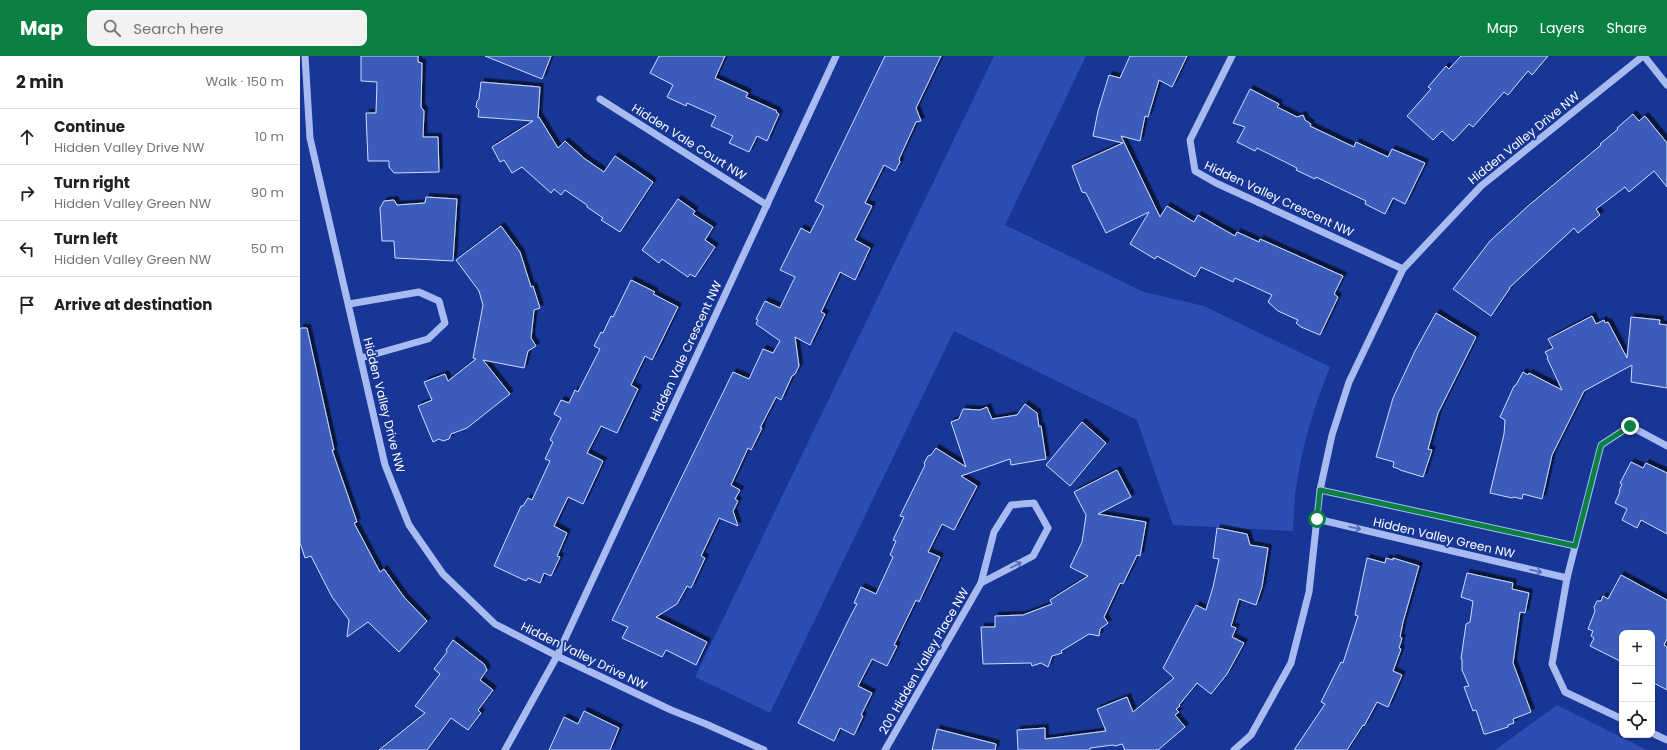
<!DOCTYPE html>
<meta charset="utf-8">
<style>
body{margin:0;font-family:Poppins,sans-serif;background:#f2f2f2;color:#202124}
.controls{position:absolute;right:12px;bottom:12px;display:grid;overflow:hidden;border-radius:8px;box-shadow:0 1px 3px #0004}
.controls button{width:36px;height:36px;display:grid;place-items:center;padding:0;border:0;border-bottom:1px solid #e0e0e0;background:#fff;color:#202124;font:20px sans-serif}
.stop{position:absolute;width:12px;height:12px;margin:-9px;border:3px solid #0b8043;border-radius:50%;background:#fff}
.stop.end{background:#0b8043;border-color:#fff;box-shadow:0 1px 4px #0008}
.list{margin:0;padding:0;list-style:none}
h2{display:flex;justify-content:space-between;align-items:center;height:52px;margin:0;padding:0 16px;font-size:17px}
h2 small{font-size:13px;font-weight:400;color:#757577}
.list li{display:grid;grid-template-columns:26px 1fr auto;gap:12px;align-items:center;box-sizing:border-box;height:56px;padding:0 16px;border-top:1px solid #e0e0e0}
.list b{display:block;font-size:15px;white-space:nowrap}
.list p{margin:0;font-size:13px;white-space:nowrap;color:#757577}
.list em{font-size:13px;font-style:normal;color:#757577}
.icon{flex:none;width:22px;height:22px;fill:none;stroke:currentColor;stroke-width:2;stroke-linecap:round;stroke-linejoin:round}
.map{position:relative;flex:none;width:1367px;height:694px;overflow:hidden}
header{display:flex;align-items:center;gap:24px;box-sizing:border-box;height:56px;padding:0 20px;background:#0b8043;color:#fff}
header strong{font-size:19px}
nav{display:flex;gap:22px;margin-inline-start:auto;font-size:14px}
.search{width:280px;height:36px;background:#f2f2f2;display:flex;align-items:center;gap:10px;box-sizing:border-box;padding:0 14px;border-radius:8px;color:#757577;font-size:15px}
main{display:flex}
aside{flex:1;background:#fff}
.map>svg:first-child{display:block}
</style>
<header>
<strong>Map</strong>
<div class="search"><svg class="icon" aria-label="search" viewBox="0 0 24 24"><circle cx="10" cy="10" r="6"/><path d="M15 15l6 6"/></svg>Search here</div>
<nav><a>Map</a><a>Layers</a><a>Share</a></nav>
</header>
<main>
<aside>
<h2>2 min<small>Walk · 150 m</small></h2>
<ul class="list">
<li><svg class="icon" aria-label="ahead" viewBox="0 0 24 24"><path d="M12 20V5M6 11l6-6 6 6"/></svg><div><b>Continue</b><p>Hidden Valley Drive NW</p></div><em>10 m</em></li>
<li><svg class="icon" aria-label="right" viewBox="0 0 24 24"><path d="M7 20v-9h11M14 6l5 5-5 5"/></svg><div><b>Turn right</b><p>Hidden Valley Green NW</p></div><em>90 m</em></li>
<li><svg class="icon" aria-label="left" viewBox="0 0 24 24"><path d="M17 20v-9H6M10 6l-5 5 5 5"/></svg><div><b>Turn left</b><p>Hidden Valley Green NW</p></div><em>50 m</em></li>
<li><svg class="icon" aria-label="arrive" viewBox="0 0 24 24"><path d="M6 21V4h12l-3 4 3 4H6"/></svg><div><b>Arrive at destination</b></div></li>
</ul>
</aside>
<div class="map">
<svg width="1367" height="694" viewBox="0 0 1367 694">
<defs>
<filter id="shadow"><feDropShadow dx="3.5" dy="-3.5" stdDeviation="0" flood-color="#0009"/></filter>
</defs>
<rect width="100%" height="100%" fill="#173695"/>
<g fill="#2a4eb3">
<path d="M 694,0 L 786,0 L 705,169 L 844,236 L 904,250 L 1030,311 C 1015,348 1003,387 997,426 C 994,442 994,459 993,475 L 873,469 L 837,364 L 654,275 L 470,657 L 395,621 Z"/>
<path d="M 1257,649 L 1347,694 L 1195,694 Z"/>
</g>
<g fill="#3b5cbb" stroke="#cfdbfc" filter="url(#shadow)">
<path d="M 61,0 L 118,0 L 118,6 L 122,7 L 121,51 L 124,55 L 123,81 L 138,81 L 139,116 L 94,117 L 89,111 L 89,105 L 68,105 L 66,57 L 76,57 L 77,26 L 61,25 Z"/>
<path d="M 185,0 L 251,0 L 242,23 Z"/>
<path d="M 359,0 L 425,0 L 415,22 L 448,37 L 446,41 L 477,55 L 476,56 L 479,58 L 467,85 L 457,80 L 449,96 L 429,87 L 433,80 L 411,70 L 416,60 L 387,47 L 386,50 L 367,41 L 373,29 L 350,17 Z"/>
<path d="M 585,0 L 641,0 L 616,52 L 621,65 L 616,66 L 599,103 L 600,106 L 595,115 L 584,109 L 565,147 L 572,150 L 555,184 L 570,192 L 555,224 L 540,216 L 521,256 L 525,258 L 510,289 L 495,281 L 499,310 L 495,318 L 492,320 L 481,344 L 476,341 L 460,372 L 462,372 L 451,394 L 448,392 L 431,429 L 440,434 L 435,443 L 438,445 L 433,455 L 438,470 L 419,462 L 401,500 L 405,502 L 391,532 L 387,530 L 377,548 L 356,561 L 407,586 L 396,609 L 366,594 L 362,601 L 322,582 L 328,571 L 312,564 L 433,316 L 449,323 L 463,293 L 473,297 L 480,285 L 456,268 L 458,264 L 456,263 L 465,245 L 480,252 L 495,221 L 480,214 L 501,172 L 510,177 L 524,150 L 515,145 Z"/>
<path d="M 830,0 L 887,0 L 872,31 L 859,24 L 848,61 L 845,60 L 840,85 L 821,80 L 860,161 L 867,150 L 894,166 L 898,159 L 935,180 L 937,176 L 959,186 L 960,183 L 1043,220 L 1034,238 L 1038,241 L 1020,279 L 1001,271 L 996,267 L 998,264 L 978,255 L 968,246 L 972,239 L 935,222 L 933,226 L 901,211 L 895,221 L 857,200 L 855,203 L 830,188 L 849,156 L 806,177 L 786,137 L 782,136 L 772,110 L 823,87 L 793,80 L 798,55 L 809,19 L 820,22 Z"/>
<path d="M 1161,0 L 1248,0 L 1232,19 L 1228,15 L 1208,39 L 1204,36 L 1173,71 L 1169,68 L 1153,85 L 1142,75 L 1133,84 L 1107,60 L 1131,33 L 1128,31 L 1146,10 L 1149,13 Z"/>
<path d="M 181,26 L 240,31 L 238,62 L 239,61 L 258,92 L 265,85 L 285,103 L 304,116 L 315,100 L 353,126 L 320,176 L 301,164 L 303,162 L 287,151 L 287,149 L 265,134 L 261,139 L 254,133 L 251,137 L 222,111 L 212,117 L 204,104 L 200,106 L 192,91 L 233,65 L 178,61 L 179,54 L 176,51 L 177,45 L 179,43 Z"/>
<path d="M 950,33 L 979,48 L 977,51 L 997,61 L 1003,59 L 1005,64 L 1011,68 L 1010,70 L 1054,91 L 1056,86 L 1088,101 L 1092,93 L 1125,107 L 1105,148 L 1093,142 L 1085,158 L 1065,148 L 1066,145 L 1016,121 L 1015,123 L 996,114 L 997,112 L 957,92 L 955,95 L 937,86 L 945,71 L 933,67 Z"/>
<path d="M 1333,58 L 1339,65 L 1345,60 L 1367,87 L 1367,131 L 1354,115 L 1329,136 L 1325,131 L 1296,153 L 1300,159 L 1278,177 L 1274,172 L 1209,232 L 1210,232 L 1191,260 L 1153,233 L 1190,185 L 1228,150 L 1301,89 L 1300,88 L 1318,73 L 1317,72 Z"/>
<path d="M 126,141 L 157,143 L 153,205 L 95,202 L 94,185 L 82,185 L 80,152 L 84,145 L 94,144 L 97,149 L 125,147 Z"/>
<path d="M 378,143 L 395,155 L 393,158 L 413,171 L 405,184 L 415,191 L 395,221 L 390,218 L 388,221 L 362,203 L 359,207 L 342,194 Z"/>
<path d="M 201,170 L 220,196 L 231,231 L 233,230 L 240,252 L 234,254 L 231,282 L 236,290 L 228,295 L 224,312 L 183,304 L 210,338 L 167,372 L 151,378 L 149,383 L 143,385 L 139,383 L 133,386 L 118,350 L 132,344 L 124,326 L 145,318 L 148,325 L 176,303 L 173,302 L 183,249 L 179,235 L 156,204 Z"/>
<path d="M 331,224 L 355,236 L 353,238 L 378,251 L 352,304 L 345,300 L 331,329 L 338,333 L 317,377 L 301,370 L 287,397 L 303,405 L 283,448 L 268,441 L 254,470 L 267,477 L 257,500 L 260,501 L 251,520 L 244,517 L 240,527 L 228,522 L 226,525 L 194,510 L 221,450 L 223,450 L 228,442 L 232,444 L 250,405 L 245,403 L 253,386 L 250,384 L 261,362 L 254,358 L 261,344 L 269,347 L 275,334 L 278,336 L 300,293 L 294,290 L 301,276 L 303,277 L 311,260 L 313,261 Z"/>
<path d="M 1136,257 L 1176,281 L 1138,357 L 1128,393 L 1132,394 L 1123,421 L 1100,414 L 1099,413 L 1093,411 L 1094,406 L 1076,401 L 1093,342 L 1115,295 Z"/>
<path d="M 1292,260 L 1296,268 L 1304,264 L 1305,267 L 1308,266 L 1327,302 L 1331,261 L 1360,264 L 1359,268 L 1367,269 L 1367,332 L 1331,326 L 1332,309 L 1284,335 L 1252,399 L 1242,443 L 1223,438 L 1222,443 L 1214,441 L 1212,442 L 1190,437 L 1204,378 L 1205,364 L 1200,361 L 1214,330 L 1216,329 L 1223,316 L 1228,319 L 1229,317 L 1262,334 L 1247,302 L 1248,301 L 1245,296 L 1253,292 L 1248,283 Z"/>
<path d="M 0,272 L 7,272 L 34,394 L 32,394 L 57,466 L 54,467 L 80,516 L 84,513 L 104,541 L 127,565 L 99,596 L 68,566 L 47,581 L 49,564 L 32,541 L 11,500 L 5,502 L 0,487 Z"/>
<path d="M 725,348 L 737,357 L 739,371 L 741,370 L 746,403 L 711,409 L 710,403 L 661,420 L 677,430 L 654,474 L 642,468 L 628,496 L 640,501 L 619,546 L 616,544 L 594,589 L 597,590 L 587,610 L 572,603 L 558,630 L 572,637 L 561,659 L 563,660 L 554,679 L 540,672 L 534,685 L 498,667 L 550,561 L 557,548 L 554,547 L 561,531 L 576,538 L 593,501 L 590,499 L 596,485 L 593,484 L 604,461 L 600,460 L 625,409 L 624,407 L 628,400 L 631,399 L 636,392 L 666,411 L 651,366 L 659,363 L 663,353 L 680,354 L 687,351 L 692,363 L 717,359 Z"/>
<path d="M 782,366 L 806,387 L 770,430 L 746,409 Z"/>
<path d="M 1331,406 L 1343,412 L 1346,407 L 1367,417 L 1367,478 L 1341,464 L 1337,472 L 1322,464 L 1327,453 L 1315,447 L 1320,436 L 1319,435 L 1322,428 L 1320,427 Z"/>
<path d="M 817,414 L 831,441 L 798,458 L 846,466 L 840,500 L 837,499 L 823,528 L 820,527 L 804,561 L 808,567 L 800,573 L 799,580 L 789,578 L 761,595 L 762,597 L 752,600 L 748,611 L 741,607 L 732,610 L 731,607 L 683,608 L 681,571 L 695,571 L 695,560 L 723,559 L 752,548 L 750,544 L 788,520 L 770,511 L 782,486 L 786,459 L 774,436 Z"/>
<path d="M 917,472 L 947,478 L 950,489 L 968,492 L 962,531 L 956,549 L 939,543 L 931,570 L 936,572 L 932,581 L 944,587 L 927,618 L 911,638 L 897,627 L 879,649 L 880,650 L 876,653 L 879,656 L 875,659 L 885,671 L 858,694 L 825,694 L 822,688 L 815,690 L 813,689 L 790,692 L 790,694 L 718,694 L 717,674 L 745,672 L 745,683 L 806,675 L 797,653 L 827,641 L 833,656 L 874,622 L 863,612 L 896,549 L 906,554 L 913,531 L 919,503 L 913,502 Z"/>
<path d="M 1067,502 L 1085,507 L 1086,502 L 1093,504 L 1093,502 L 1119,510 L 1103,566 L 1100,581 L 1102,582 L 1099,592 L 1101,593 L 1093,615 L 1102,619 L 1088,651 L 1077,646 L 1064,670 L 1063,669 L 1047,694 L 994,694 L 1025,648 L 1021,646 L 1041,606 L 1043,607 L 1058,560 L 1055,559 Z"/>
<path d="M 1167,517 L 1213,527 L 1212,533 L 1229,537 L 1225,557 L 1220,556 L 1213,607 L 1231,656 L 1213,663 L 1214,667 L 1208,669 L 1208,671 L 1186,678 L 1184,678 L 1176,654 L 1173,655 L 1164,631 L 1169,630 L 1162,614 L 1162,603 L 1161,603 L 1166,568 L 1170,566 L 1173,545 L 1161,541 Z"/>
<path d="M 1321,519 L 1367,544 L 1367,583 L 1364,589 L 1367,591 L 1367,634 L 1352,626 L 1352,577 L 1322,577 L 1322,606 L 1290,590 L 1294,582 L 1291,580 L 1293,575 L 1288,573 L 1295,555 L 1294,551 L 1297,545 L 1301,545 L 1303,540 L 1308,543 Z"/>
<path d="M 153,584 L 184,608 L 187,614 L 180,624 L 193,634 L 178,654 L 181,657 L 168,674 L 151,662 L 127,694 L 79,694 L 125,657 L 115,650 L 140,618 L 134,613 L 147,596 L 146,594 Z"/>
<path d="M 284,655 L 319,672 L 310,694 L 249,694 L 264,661 L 278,668 Z"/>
<path d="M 637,673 L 696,688 L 695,694 L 632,694 Z"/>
</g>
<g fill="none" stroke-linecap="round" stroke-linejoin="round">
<g stroke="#a8bbf1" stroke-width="7">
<path d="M 5,0 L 10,82 L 85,409 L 109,469 L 143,518 L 195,568 L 257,600 L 371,654 L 406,668 L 464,694"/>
<path d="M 932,0 L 890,84 L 895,115 L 916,127 L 1103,213"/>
<path d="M 1344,0 L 1367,29"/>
<path d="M 300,43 L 467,149"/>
<path d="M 49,248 L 119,236 L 139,245 L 145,267 L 128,283 L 61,302"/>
<path d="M 1020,434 L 1275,490"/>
<path d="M 1017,463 L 1267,522"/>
<path d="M 1322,663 L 1265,636 L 1252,608 L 1267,522 L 1301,389 L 1330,370 L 1367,390"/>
<path d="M 1352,677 L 1367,684"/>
<path d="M 205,694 L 257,600 L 536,0"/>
<path d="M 585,694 L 681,527 L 694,476 L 711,449 L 734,447 L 748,472 L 733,500 L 681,527"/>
<path d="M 934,694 L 951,679 L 991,607 L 1009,536 L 1020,434 L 1032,379 L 1049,326 L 1103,213 L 1181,130 L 1343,0"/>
</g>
</g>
<defs><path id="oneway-shaft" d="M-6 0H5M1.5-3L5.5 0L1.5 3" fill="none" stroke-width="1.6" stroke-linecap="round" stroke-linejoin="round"/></defs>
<g stroke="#516bba">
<use href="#oneway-shaft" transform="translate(1055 472) rotate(13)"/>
<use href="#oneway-shaft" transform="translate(716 509) rotate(-27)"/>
<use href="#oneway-shaft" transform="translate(1236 515) rotate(13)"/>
</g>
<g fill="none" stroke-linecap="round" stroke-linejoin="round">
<path stroke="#0b8043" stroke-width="5" d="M 1017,463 L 1020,434 L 1275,490 L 1301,389 L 1330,370"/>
</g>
<g text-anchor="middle" stroke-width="3.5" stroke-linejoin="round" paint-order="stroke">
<g font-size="12" fill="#fff" stroke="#173695">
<text transform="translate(1224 82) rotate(-39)" y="4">Hidden Valley Drive NW</text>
<text transform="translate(389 86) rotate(32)" y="4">Hidden Vale Court NW</text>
<text transform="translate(979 143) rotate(25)" y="4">Hidden Valley Crescent NW</text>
<text transform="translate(386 295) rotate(-65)" y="4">Hidden Vale Crescent NW</text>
<text transform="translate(84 349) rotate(76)" y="4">Hidden Valley Drive NW</text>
<text transform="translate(1144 482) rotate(13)" y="4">Hidden Valley Green NW</text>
<text transform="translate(284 600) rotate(26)" y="4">Hidden Valley Drive NW</text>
<text transform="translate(624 605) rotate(-60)" y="4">200 Hidden Valley Place NW</text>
</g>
</g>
</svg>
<div class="controls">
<button>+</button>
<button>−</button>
<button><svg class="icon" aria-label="locate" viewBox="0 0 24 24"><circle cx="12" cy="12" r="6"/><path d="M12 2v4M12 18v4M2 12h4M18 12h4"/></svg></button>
</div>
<div class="stop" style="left:1017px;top:463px"></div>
<div class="stop end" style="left:1330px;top:370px"></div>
</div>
</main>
